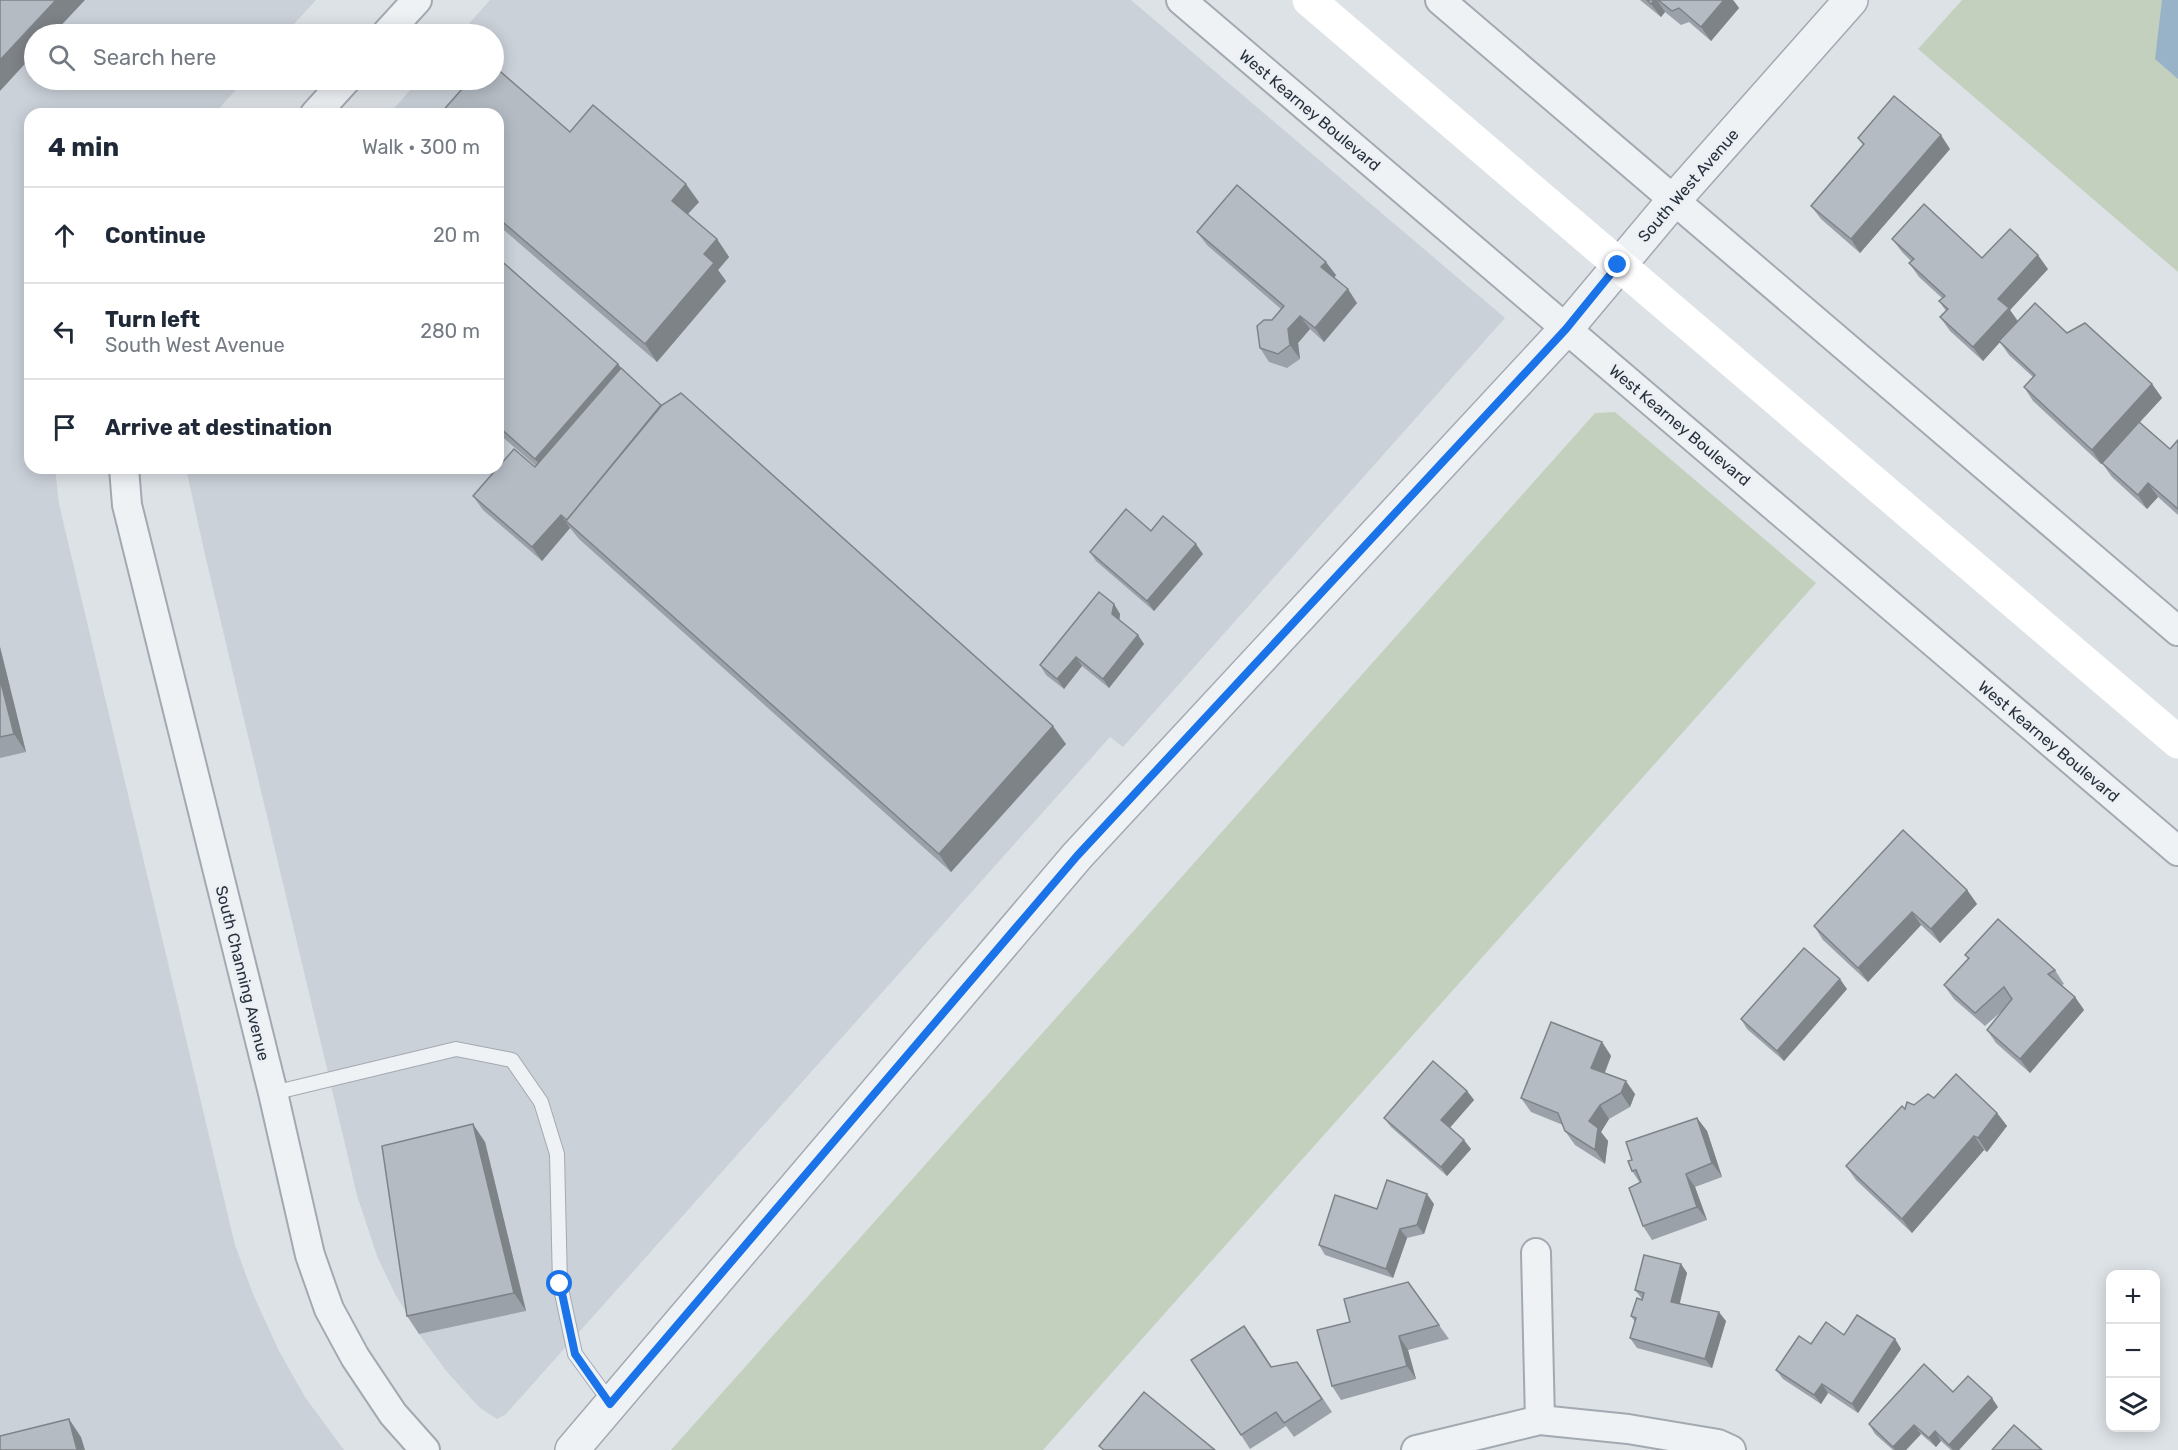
<!DOCTYPE html>
<meta charset="utf-8">
<style>
body{margin:0;font-family:Rubik,sans-serif;background:#f2f2f3;color:#1f2937}
.controls{position:absolute;right:18px;bottom:18px;display:grid;overflow:hidden;border-radius:12px;box-shadow:0 3px 15px #0003}
.controls button{width:54px;height:54px;display:grid;place-items:center;padding:0;border:0;border-bottom:2px solid #e0e1e3;background:#fff;color:#1f2937;font:30px sans-serif}
.stop{position:absolute;width:18px;height:18px;margin:-14px;border:4px solid #1a73e8;border-radius:50%;background:#fff}
.stop.end{background:#1a73e8;border-color:#fff;box-shadow:0 2px 6px #0008}
.list{margin:0;padding:0;list-style:none}
h2{display:flex;justify-content:space-between;align-items:center;height:78px;margin:0;padding:0 24px;font-size:26px}
h2 small{font-size:20px;font-weight:400;color:#747a83}
.list li{display:grid;grid-template-columns:39px 1fr auto;gap:18px;align-items:center;box-sizing:border-box;height:96px;padding:0 24px;border-top:2px solid #e0e1e3}
.list b{display:block;font-size:22px;white-space:nowrap}
.list p{margin:0;font-size:20px;white-space:nowrap;color:#747a83}
.list em{font-size:20px;font-style:normal;color:#747a83}
.icon{flex:none;width:33px;height:33px;fill:none;stroke:currentColor;stroke-width:2;stroke-linecap:round;stroke-linejoin:round}
.map{position:relative;flex:none;width:2178px;height:1450px;overflow:hidden}
.search{position:absolute;background:#fff;box-shadow:0 3px 15px #0003;left:24px;top:24px;width:480px;height:66px;display:flex;align-items:center;gap:15px;box-sizing:border-box;padding:0 21px;border-radius:33px;color:#747a83;font-size:22px}
.panel{position:absolute;background:#fff;box-shadow:0 3px 15px #0003;left:24px;top:108px;width:480px;height:366px;border-radius:18px}
.map>svg:first-child{display:block}
</style>
<div class="map">
<svg width="2178" height="1450" viewBox="0 0 2178 1450">
<rect width="100%" height="100%" fill="#dde2e7"/>
<g fill="#cbd1d9">
<path d="M 0,0 L 316,0 L 285,34 L 34,34 L 34,80 L 245,80 L 214,114 L 30,114 L 30,468 L 55,468 L 59,504 L 235,1245 L 253,1294 L 279,1351 L 305,1397 L 344,1450 L 0,1450 Z"/>
<path d="M 490,0 L 1131,0 L 1505,318 L 1123,747 L 1110,737 L 506,1414 L 497,1419 L 480,1408 L 447,1372 L 419,1334 L 394,1292 L 377,1256 L 357,1195 L 205,555 L 186,468 L 498,468 L 498,114 L 389,114 L 419,80 L 494,80 L 494,34 L 460,34 Z"/>
</g>
<g fill="#c4d0be">
<path d="M 1962,0 L 2178,0 L 2178,272 L 1918,49 Z"/>
<path d="M 1615,412 L 1816,583 L 1043,1450 L 671,1450 L 1595,413 Z"/>
</g>
<path fill="#98b3c7" d="M 2162,0 L 2178,0 L 2178,79 L 2155,59 Z"/>
<g fill="none" stroke-linecap="round" stroke-linejoin="round">
<defs>
<path id="service" d="M 273,1093 L 456,1049 L 512,1060 L 541,1102 L 557,1154 L 560,1284 L 575,1354 L 611,1403"/>
<g id="minor">
<path d="M 1181,0 L 2178,851"/>
<path d="M 1440,0 L 2178,631"/>
<path d="M 386,34 L 417,0"/>
<path d="M 315,114 L 346,80"/>
<path d="M 124,468 L 127,505 L 273,1093 L 310,1255 L 329,1309 L 355,1357 L 393,1414 L 425,1450"/>
<path d="M 1536,1253 L 1540,1420"/>
<path d="M 1416,1450 L 1540,1420 L 1628,1429 L 1718,1444 L 1731,1450"/>
</g>
<path id="tertiary" d="M 572,1450 L 1077,856 L 1566,329 L 1674,200 L 1851,0"/>
</defs>
<use href="#service" stroke="#a3a9b1" stroke-width="16"/>
<use href="#minor" stroke="#a3a9b1" stroke-width="32"/>
<use href="#tertiary" stroke="#a3a9b1" stroke-width="36"/>
<use href="#service" stroke="#eff2f5" stroke-width="14"/>
<use href="#minor" stroke="#eff2f5" stroke-width="28"/>
<use href="#tertiary" stroke="#eff2f5" stroke-width="33"/>
<path stroke="#fff" stroke-width="33" d="M 1309,0 L 2178,742"/>
</g>
<g fill="#9ba1a8">
<path d="M 1640,0 L 1733,0 L 1739,8 L 1711,41 L 1689,22 L 1681,25 L 1665,12 L 1661,17 Z"/>
<path d="M 498,114 L 570,132 L 699,202 L 688,214 L 717,239 L 729,257 L 718,270 L 726,281 L 657,362 L 498,225 Z"/>
<path d="M 1858,138 L 1950,149 L 1860,253 L 1821,219 L 1811,206 L 1863,145 Z"/>
<path d="M 1197,232 L 1336,275 L 1334,278 L 1357,303 L 1324,342 L 1310,329 L 1298,343 L 1300,359 L 1287,368 L 1269,362 L 1260,348 L 1272,320 L 1281,309 L 1207,245 Z"/>
<path d="M 1892,239 L 1982,258 L 2048,269 L 2010,310 L 2018,321 L 2067,333 L 2152,384 L 2162,398 L 2140,422 L 2170,449 L 2178,440 L 2178,515 L 2158,497 L 2147,509 L 2112,477 L 2102,463 L 2101,464 L 2033,401 L 2024,387 L 2033,377 L 2009,355 L 2000,342 L 1983,361 L 1950,331 L 1940,317 L 1946,311 L 1939,301 L 1942,298 L 1919,277 L 1909,263 L 1911,261 L 1902,252 Z"/>
<path d="M 498,258 L 618,364 L 621,368 L 661,405 L 1066,744 L 951,872 L 579,539 L 570,528 L 542,561 L 483,510 L 473,496 L 536,466 L 498,433 Z"/>
<path d="M 1151,531 L 1203,554 L 1154,611 L 1096,561 L 1090,552 Z"/>
<path d="M 1114,604 L 1120,614 L 1119,620 L 1144,644 L 1109,688 L 1082,666 L 1064,689 L 1046,675 L 1040,665 Z"/>
<path d="M 0,647 L 26,752 L 0,758 Z"/>
<path d="M 1967,890 L 1977,904 L 1940,943 L 1921,925 L 1868,982 L 1823,940 L 1814,926 Z"/>
<path d="M 1965,955 L 2055,970 L 2064,984 L 2062,985 L 2075,997 L 2084,1010 L 2030,1073 L 1996,1043 L 1987,1030 L 2003,1010 L 1985,1026 L 1954,999 L 1944,985 L 1968,959 Z"/>
<path d="M 1847,989 L 1784,1061 L 1747,1029 L 1741,1019 Z"/>
<path d="M 1602,1042 L 1611,1056 L 1605,1073 L 1635,1094 L 1630,1107 L 1609,1119 L 1601,1132 L 1608,1141 L 1605,1164 L 1575,1145 L 1565,1131 L 1563,1125 L 1531,1112 L 1521,1098 Z"/>
<path d="M 1467,1091 L 1474,1100 L 1450,1127 L 1471,1149 L 1447,1176 L 1391,1127 L 1384,1118 Z"/>
<path d="M 1934,1098 L 1997,1113 L 2007,1126 L 1987,1152 L 1984,1150 L 1912,1233 L 1856,1180 L 1846,1166 L 1905,1109 Z"/>
<path d="M 1697,1118 L 1707,1131 L 1722,1177 L 1695,1187 L 1707,1220 L 1652,1240 L 1643,1226 L 1640,1183 L 1632,1171 L 1632,1160 Z"/>
<path d="M 485,1142 L 526,1311 L 419,1334 L 407,1316 Z"/>
<path d="M 1434,1204 L 1424,1234 L 1407,1238 L 1393,1278 L 1325,1255 L 1319,1245 L 1377,1209 Z"/>
<path d="M 1681,1264 L 1687,1273 L 1679,1303 L 1726,1321 L 1712,1368 L 1637,1348 L 1630,1338 L 1635,1322 L 1631,1316 L 1642,1299 L 1635,1290 Z"/>
<path d="M 1408,1282 L 1449,1339 L 1408,1350 L 1416,1379 L 1341,1400 L 1332,1386 L 1350,1322 Z"/>
<path d="M 1844,1335 L 1895,1339 L 1901,1349 L 1858,1413 L 1828,1393 L 1821,1404 L 1783,1379 L 1776,1370 L 1811,1344 Z"/>
<path d="M 1254,1339 L 1272,1367 L 1307,1375 L 1332,1412 L 1294,1437 L 1286,1426 L 1250,1449 L 1241,1435 Z"/>
<path d="M 1953,1392 L 1998,1407 L 1959,1450 L 1951,1450 L 1941,1441 L 1936,1447 L 1921,1434 L 1906,1450 L 1893,1450 L 1875,1434 L 1869,1424 Z"/>
</g>
<g fill="#7e8388">
<path d="M 56,0 L 85,0 L 53,34 L 34,34 L 34,54 L 0,91 L 0,60 Z"/>
<path d="M 1654,0 L 1657,0 L 1665,12 L 1661,17 L 1651,4 Z"/>
<path d="M 1724,0 L 1733,0 L 1739,8 L 1711,41 L 1701,27 Z"/>
<path d="M 1941,135 L 1950,149 L 1860,253 L 1851,239 Z"/>
<path d="M 686,184 L 699,202 L 684,218 L 672,201 Z"/>
<path d="M 717,239 L 729,257 L 718,270 L 726,281 L 657,362 L 645,344 L 704,254 Z"/>
<path d="M 2038,255 L 2048,269 L 2010,310 L 2018,322 L 1983,361 L 1973,347 L 1998,299 Z"/>
<path d="M 1326,262 L 1336,275 L 1331,281 L 1321,267 Z"/>
<path d="M 1348,289 L 1357,303 L 1324,342 L 1315,328 Z"/>
<path d="M 1300,316 L 1310,329 L 1298,343 L 1300,359 L 1290,345 L 1288,329 Z"/>
<path d="M 618,364 L 631,381 L 548,476 L 535,459 Z"/>
<path d="M 2152,384 L 2162,398 L 2101,464 L 2092,450 Z"/>
<path d="M 2148,483 L 2158,497 L 2147,509 L 2138,495 Z"/>
<path d="M 561,515 L 570,528 L 542,561 L 532,547 Z"/>
<path d="M 1196,544 L 1203,554 L 1154,611 L 1147,601 Z"/>
<path d="M 1114,604 L 1120,614 L 1119,623 L 1112,614 Z"/>
<path d="M 1138,635 L 1144,644 L 1109,688 L 1103,679 Z"/>
<path d="M 0,647 L 26,752 L 14,734 L 0,679 Z"/>
<path d="M 1076,657 L 1082,666 L 1064,689 L 1057,679 Z"/>
<path d="M 1053,726 L 1066,744 L 951,872 L 939,854 Z"/>
<path d="M 1967,890 L 1977,904 L 1940,943 L 1931,929 Z"/>
<path d="M 1912,912 L 1921,925 L 1868,982 L 1858,968 Z"/>
<path d="M 1840,979 L 1847,989 L 1784,1061 L 1777,1051 Z"/>
<path d="M 2075,997 L 2084,1010 L 2030,1073 L 2020,1059 Z"/>
<path d="M 1602,1042 L 1611,1056 L 1601,1081 L 1591,1068 Z"/>
<path d="M 1626,1081 L 1635,1094 L 1630,1107 L 1621,1093 Z"/>
<path d="M 1467,1091 L 1474,1100 L 1448,1130 L 1441,1120 Z"/>
<path d="M 1600,1105 L 1609,1119 L 1601,1132 L 1608,1141 L 1605,1164 L 1595,1150 L 1589,1121 Z"/>
<path d="M 1997,1113 L 2007,1126 L 1987,1152 L 1978,1138 Z"/>
<path d="M 1697,1118 L 1707,1131 L 1722,1177 L 1712,1163 Z"/>
<path d="M 473,1124 L 485,1142 L 526,1311 L 514,1293 Z"/>
<path d="M 1974,1136 L 1984,1150 L 1912,1233 L 1902,1219 Z"/>
<path d="M 1464,1140 L 1471,1149 L 1447,1176 L 1441,1167 Z"/>
<path d="M 1686,1174 L 1695,1187 L 1707,1220 L 1697,1207 Z"/>
<path d="M 1427,1194 L 1434,1204 L 1424,1234 L 1417,1225 Z"/>
<path d="M 1400,1229 L 1407,1238 L 1393,1278 L 1386,1269 Z"/>
<path d="M 1681,1264 L 1687,1273 L 1678,1311 L 1671,1302 Z"/>
<path d="M 1719,1312 L 1726,1321 L 1712,1368 L 1705,1359 Z"/>
<path d="M 1399,1336 L 1408,1350 L 1416,1379 L 1407,1366 Z"/>
<path d="M 1895,1339 L 1901,1349 L 1858,1413 L 1852,1404 Z"/>
<path d="M 1822,1384 L 1828,1393 L 1821,1404 L 1814,1395 Z"/>
<path d="M 1992,1398 L 1998,1407 L 1959,1450 L 1953,1450 L 1949,1445 Z"/>
<path d="M 69,1419 L 81,1437 L 85,1450 L 77,1450 Z"/>
<path d="M 1914,1425 L 1921,1434 L 1906,1450 L 1895,1450 L 1893,1447 Z"/>
<path d="M 1935,1431 L 1941,1441 L 1936,1447 L 1929,1438 Z"/>
</g>
<g fill="#b4bbc3" stroke="#7e8388" stroke-width="1.5">
<path d="M 0,0 L 56,0 L 0,60 Z"/>
<path d="M 1647,0 L 1654,0 L 1651,4 Z"/>
<path d="M 1658,0 L 1724,0 L 1701,27 L 1679,8 L 1672,11 Z"/>
<path d="M 494,66 L 570,132 L 593,105 L 686,184 L 672,201 L 717,239 L 704,254 L 714,263 L 645,344 L 498,218 L 498,114 L 440,114 L 470,80 L 494,80 Z"/>
<path d="M 1894,96 L 1941,135 L 1851,239 L 1811,206 L 1864,144 L 1858,138 Z"/>
<path d="M 1237,185 L 1326,262 L 1321,267 L 1348,289 L 1315,328 L 1300,316 L 1288,329 L 1290,345 L 1278,354 L 1260,348 L 1257,326 L 1264,320 L 1272,320 L 1284,306 L 1197,232 Z"/>
<path d="M 1924,204 L 1982,258 L 2010,229 L 2038,255 L 1998,299 L 2009,308 L 1973,347 L 1940,317 L 1948,309 L 1939,301 L 1945,296 L 1909,263 L 1914,259 L 1892,239 Z"/>
<path d="M 498,258 L 618,364 L 535,459 L 498,426 Z"/>
<path d="M 2035,303 L 2067,333 L 2085,323 L 2152,384 L 2092,450 L 2024,387 L 2035,375 L 1999,341 Z"/>
<path d="M 621,368 L 661,405 L 567,520 L 561,515 L 532,547 L 473,496 L 514,449 L 535,467 Z"/>
<path d="M 681,393 L 1053,726 L 939,854 L 566,521 L 662,405 Z"/>
<path d="M 2139,422 L 2170,449 L 2178,440 L 2178,509 L 2148,483 L 2138,495 L 2102,463 Z"/>
<path d="M 1126,509 L 1151,531 L 1163,516 L 1196,544 L 1147,601 L 1090,552 Z"/>
<path d="M 1099,592 L 1114,604 L 1112,614 L 1138,635 L 1103,679 L 1076,657 L 1057,679 L 1040,665 Z"/>
<path d="M 0,679 L 14,734 L 0,737 Z"/>
<path d="M 1903,830 L 1967,890 L 1931,929 L 1912,912 L 1858,968 L 1814,926 Z"/>
<path d="M 1998,919 L 2055,970 L 2048,974 L 2075,997 L 2020,1059 L 1987,1030 L 2012,999 L 2004,987 L 1975,1013 L 1944,985 L 1969,958 L 1965,955 Z"/>
<path d="M 1804,948 L 1840,979 L 1777,1051 L 1741,1019 Z"/>
<path d="M 1551,1022 L 1602,1042 L 1591,1068 L 1626,1081 L 1621,1093 L 1600,1105 L 1589,1121 L 1598,1128 L 1595,1150 L 1565,1131 L 1558,1113 L 1521,1098 Z"/>
<path d="M 1433,1061 L 1467,1091 L 1441,1120 L 1464,1140 L 1441,1167 L 1384,1118 Z"/>
<path d="M 1956,1074 L 1997,1113 L 1978,1138 L 1974,1136 L 1902,1219 L 1846,1166 L 1902,1106 L 1905,1109 L 1907,1102 L 1914,1105 L 1928,1094 L 1934,1098 Z"/>
<path d="M 1697,1118 L 1712,1163 L 1686,1174 L 1697,1207 L 1643,1226 L 1629,1188 L 1641,1182 L 1636,1170 L 1632,1171 L 1628,1161 L 1632,1160 L 1626,1142 Z"/>
<path d="M 473,1124 L 514,1293 L 407,1316 L 382,1146 Z"/>
<path d="M 1387,1180 L 1427,1194 L 1417,1225 L 1400,1229 L 1386,1269 L 1319,1245 L 1335,1195 L 1377,1209 Z"/>
<path d="M 1644,1255 L 1681,1264 L 1671,1302 L 1719,1312 L 1705,1359 L 1630,1338 L 1636,1318 L 1631,1316 L 1637,1298 L 1642,1300 L 1644,1293 L 1635,1290 Z"/>
<path d="M 1408,1282 L 1439,1325 L 1399,1336 L 1407,1366 L 1332,1386 L 1317,1330 L 1350,1322 L 1344,1299 Z"/>
<path d="M 1857,1315 L 1895,1339 L 1852,1404 L 1822,1384 L 1814,1395 L 1776,1370 L 1799,1336 L 1811,1344 L 1826,1322 L 1844,1335 Z"/>
<path d="M 1244,1326 L 1271,1367 L 1297,1362 L 1322,1399 L 1284,1423 L 1276,1412 L 1241,1435 L 1191,1360 Z"/>
<path d="M 1924,1364 L 1953,1392 L 1968,1376 L 1992,1398 L 1949,1445 L 1935,1431 L 1929,1438 L 1914,1425 L 1893,1447 L 1869,1424 Z"/>
<path d="M 1144,1392 L 1215,1450 L 1104,1450 L 1099,1446 Z"/>
<path d="M 69,1419 L 77,1450 L 0,1450 L 0,1436 Z"/>
<path d="M 2014,1425 L 2042,1450 L 1992,1450 Z"/>
</g>
<g fill="none" stroke-linecap="round" stroke-linejoin="round">
<path stroke="#1a73e8" stroke-width="8" d="M 560,1284 L 575,1354 L 610,1404 L 1077,856 L 1566,329 L 1618,265"/>
</g>
<g text-anchor="middle" stroke-width="6" stroke-linejoin="round" paint-order="stroke">
<g font-size="16" fill="#27313d" stroke="#ecf0f4">
<text transform="translate(1310 110) rotate(40)" y="6">West Kearney Boulevard</text>
<text transform="translate(1688 185) rotate(-49)" y="6">South West Avenue</text>
<text transform="translate(1680 425) rotate(40)" y="6">West Kearney Boulevard</text>
<text transform="translate(2049 741) rotate(40)" y="6">West Kearney Boulevard</text>
<text transform="translate(243 973) rotate(76)" y="6">South Channing Avenue</text>
</g>
</g>
</svg>
<div class="controls">
<button>+</button>
<button>−</button>
<button><svg class="icon" aria-label="layers" viewBox="0 0 24 24"><path d="M12 4l9 5-9 5-9-5zM3 14l9 5 9-5"/></svg></button>
</div>
<div class="stop" style="left:560px;top:1284px"></div>
<div class="stop end" style="left:1618px;top:265px"></div>
<div class="search"><svg class="icon" aria-label="search" viewBox="0 0 24 24"><circle cx="10" cy="10" r="6"/><path d="M15 15l6 6"/></svg>Search here</div>
<section class="panel">
<h2>4 min<small>Walk · 300 m</small></h2>
<ul class="list">
<li><svg class="icon" aria-label="ahead" viewBox="0 0 24 24"><path d="M12 20V5M6 11l6-6 6 6"/></svg><div><b>Continue</b></div><em>20 m</em></li>
<li><svg class="icon" aria-label="left" viewBox="0 0 24 24"><path d="M17 20v-9H6M10 6l-5 5 5 5"/></svg><div><b>Turn left</b><p>South West Avenue</p></div><em>280 m</em></li>
<li><svg class="icon" aria-label="arrive" viewBox="0 0 24 24"><path d="M6 21V4h12l-3 4 3 4H6"/></svg><div><b>Arrive at destination</b></div></li>
</ul>
</section>
</div>
